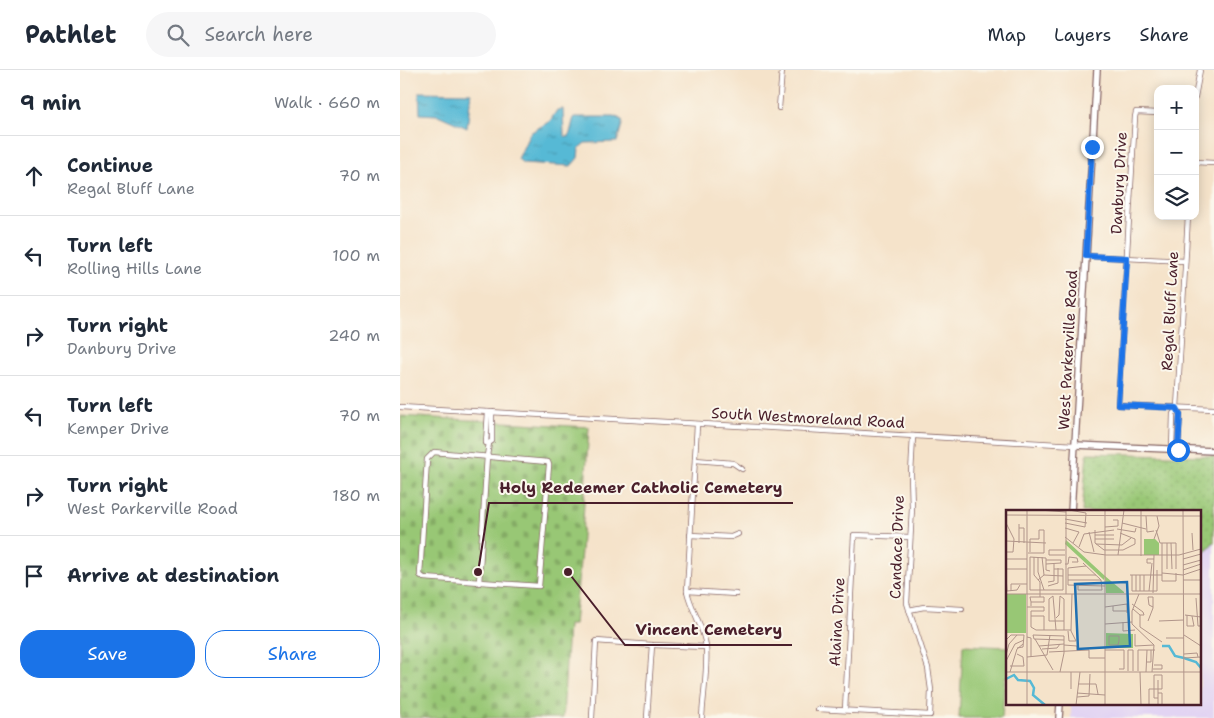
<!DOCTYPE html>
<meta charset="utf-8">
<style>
body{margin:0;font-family:"Shantell Sans",sans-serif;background:#f6f6f7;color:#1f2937}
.controls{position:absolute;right:15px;top:15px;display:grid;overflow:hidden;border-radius:10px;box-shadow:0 2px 12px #0003}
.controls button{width:45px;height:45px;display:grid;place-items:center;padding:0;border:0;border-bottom:1px solid #e0e1e3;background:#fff;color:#1f2937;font:25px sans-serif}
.stop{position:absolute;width:15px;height:15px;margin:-11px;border:4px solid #1a73e8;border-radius:50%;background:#fff}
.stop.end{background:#1a73e8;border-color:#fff;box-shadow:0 1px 5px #0008}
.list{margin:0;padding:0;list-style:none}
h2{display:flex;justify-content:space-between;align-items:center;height:65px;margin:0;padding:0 20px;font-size:21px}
h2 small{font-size:16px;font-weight:400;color:#747a83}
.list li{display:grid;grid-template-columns:32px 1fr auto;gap:15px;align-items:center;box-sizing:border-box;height:80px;padding:0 20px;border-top:1px solid #e0e1e3}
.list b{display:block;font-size:19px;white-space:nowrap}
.list p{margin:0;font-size:16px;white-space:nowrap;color:#747a83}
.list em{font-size:16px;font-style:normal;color:#747a83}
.actions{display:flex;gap:10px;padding:15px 20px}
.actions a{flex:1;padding:11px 0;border:1px solid #1a73e8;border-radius:20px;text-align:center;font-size:18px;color:#1a73e8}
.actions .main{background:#1a73e8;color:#fff}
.icon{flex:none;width:28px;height:28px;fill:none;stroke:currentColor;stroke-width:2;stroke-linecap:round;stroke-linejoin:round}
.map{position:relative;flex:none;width:814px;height:648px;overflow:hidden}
header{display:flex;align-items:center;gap:30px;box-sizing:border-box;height:70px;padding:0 25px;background:#fff;border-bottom:1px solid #e0e1e3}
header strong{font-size:24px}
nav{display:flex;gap:28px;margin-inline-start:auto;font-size:18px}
.search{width:350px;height:45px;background:#f6f6f7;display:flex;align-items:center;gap:12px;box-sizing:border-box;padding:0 18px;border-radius:28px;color:#747a83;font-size:19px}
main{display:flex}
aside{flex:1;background:#fff}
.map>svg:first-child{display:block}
</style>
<header>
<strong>Pathlet</strong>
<div class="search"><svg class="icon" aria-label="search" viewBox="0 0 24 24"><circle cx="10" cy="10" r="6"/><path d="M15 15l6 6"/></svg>Search here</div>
<nav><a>Map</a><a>Layers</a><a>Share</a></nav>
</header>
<main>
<aside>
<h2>9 min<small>Walk · 660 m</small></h2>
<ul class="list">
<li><svg class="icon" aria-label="ahead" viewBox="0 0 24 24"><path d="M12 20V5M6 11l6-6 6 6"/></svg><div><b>Continue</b><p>Regal Bluff Lane</p></div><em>70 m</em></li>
<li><svg class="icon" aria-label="left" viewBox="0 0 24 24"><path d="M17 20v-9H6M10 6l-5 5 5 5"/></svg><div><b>Turn left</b><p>Rolling Hills Lane</p></div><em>100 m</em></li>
<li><svg class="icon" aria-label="right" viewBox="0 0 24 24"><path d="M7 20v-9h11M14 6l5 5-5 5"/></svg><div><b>Turn right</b><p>Danbury Drive</p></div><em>240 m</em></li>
<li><svg class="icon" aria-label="left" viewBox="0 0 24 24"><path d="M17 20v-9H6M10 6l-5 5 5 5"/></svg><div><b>Turn left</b><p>Kemper Drive</p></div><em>70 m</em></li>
<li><svg class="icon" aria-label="right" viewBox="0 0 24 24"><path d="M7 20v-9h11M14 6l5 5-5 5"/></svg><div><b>Turn right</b><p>West Parkerville Road</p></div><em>180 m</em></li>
<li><svg class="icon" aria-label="arrive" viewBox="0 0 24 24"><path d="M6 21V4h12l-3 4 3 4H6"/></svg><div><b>Arrive at destination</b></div></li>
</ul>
<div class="actions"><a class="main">Save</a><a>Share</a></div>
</aside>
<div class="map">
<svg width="814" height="648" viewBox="0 0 814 648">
<defs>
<pattern id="grass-dots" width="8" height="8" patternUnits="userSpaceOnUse" patternTransform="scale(1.25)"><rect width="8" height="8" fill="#98c775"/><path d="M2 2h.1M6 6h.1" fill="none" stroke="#84aa65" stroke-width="1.8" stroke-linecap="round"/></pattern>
<pattern id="cemetery-stones" width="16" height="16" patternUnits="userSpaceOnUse" patternTransform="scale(1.25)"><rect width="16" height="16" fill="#98c775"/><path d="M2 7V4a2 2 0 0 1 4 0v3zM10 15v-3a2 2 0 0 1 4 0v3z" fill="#84aa65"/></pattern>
<pattern id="water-ripples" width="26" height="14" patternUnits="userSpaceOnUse" patternTransform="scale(1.25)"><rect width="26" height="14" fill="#56b9d5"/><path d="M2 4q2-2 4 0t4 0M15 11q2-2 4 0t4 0" fill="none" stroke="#4996ad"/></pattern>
</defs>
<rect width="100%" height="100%" fill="#fbf7ec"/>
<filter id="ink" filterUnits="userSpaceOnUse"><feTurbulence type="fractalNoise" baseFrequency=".02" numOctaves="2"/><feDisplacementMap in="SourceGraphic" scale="10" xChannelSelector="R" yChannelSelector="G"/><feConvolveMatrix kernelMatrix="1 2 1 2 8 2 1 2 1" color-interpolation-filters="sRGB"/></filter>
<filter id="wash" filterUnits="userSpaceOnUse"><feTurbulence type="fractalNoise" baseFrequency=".0096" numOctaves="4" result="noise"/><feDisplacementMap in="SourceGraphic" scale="20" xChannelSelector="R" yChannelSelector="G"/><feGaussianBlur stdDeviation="1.12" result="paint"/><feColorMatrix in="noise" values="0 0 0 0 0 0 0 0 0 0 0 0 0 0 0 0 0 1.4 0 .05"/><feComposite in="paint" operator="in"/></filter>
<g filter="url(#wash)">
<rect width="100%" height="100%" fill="#f5e3ca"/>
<path fill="#e2d4f3" d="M 814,472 L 814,648 L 671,648 L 671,634 L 800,634 L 800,487 Z"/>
<path fill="url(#grass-dots)" stroke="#717350" d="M 687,383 L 814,386 L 814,472 L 800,487 L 800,442 L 682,442 Z"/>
<path fill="url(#cemetery-stones)" stroke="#717350" d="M 1,346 L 189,357 L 181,481 L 174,555 L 168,555 L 163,648 L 0,648 Z"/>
<path fill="#98c775" stroke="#717350" d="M 563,575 L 608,577 L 608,607 L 605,607 L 602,648 L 559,648 Z"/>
<g fill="url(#water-ripples)" stroke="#506c80">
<path d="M 19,22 L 71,23 L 67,58 L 38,45 L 20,44 Z"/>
<path d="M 163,39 L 164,66 L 169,67 L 174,47 L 217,47 L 223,51 L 217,72 L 185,73 L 179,78 L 178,88 L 171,96 L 123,93 L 118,89 L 130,63 L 150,51 L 157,40 Z"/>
</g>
</g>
<g filter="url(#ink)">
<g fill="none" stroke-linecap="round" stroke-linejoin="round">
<defs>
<g id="minor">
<path d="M 795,27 L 800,0"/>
<path d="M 379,38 L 382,0"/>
<path d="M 758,43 L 736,42 L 735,47 L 718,335 L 814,339"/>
<path d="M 795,92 L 814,93"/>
<path d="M 686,186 L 785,191"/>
<path d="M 0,337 L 675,375"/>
<path d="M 777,338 L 780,344 L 778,380"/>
<path d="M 88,342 L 86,373 L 89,373"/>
<path d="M 297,355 L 287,521 C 291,540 304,557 306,577 C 308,598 303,626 302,648"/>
<path d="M 772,379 L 773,344 L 777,338 L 788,146"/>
<path d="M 34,382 L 148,392 L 149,395 L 139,516 L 24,508 L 20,505 L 27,389 Z"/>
<path d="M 295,390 L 333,393 L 342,399"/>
<path d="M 290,465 L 331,467 L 338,464"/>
<path d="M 79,513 L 87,386 L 89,373 L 92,371 L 92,342"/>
<path d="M 287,521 L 336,524"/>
<path d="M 509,540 L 524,537 L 562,539"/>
<path d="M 418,639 L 530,645 L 531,620 L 528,598 L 507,533 L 512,438 L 511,404 L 513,366"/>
<path d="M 445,640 L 454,465 L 510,467"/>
<path d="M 192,648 L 196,571 L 252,575 L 306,577"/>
<path d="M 247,648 L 252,575"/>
</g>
<g id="major">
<path d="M 675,375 L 814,381"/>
<path d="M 671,442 L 697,0"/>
<path d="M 659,648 L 660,634"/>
</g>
</defs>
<use href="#minor" stroke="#866463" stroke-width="6"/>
<use href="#major" stroke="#866463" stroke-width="8"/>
<use href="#minor" stroke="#fff" stroke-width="4.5"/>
<use href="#major" stroke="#fff" stroke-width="5.5"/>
</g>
</g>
<g fill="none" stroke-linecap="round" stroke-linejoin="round" filter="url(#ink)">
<path stroke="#1a73e8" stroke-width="6" d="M 692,77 L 686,186 L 727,188 L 718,335 L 777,338 L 780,344 L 778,380"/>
</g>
<g text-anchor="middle" stroke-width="4" stroke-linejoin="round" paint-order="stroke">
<g font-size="15" fill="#4a1f2b" stroke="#fbf7ec">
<text transform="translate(719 113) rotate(-87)" y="5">Danbury Drive</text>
<text transform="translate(770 241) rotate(-87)" y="5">Regal Bluff Lane</text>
<text transform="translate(668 280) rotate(-87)" y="5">West Parkerville Road</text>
<text transform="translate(408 348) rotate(3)" y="5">South Westmoreland Road</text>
<text transform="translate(497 477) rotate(-88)" y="5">Candace Drive</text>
<text transform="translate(437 552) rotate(-87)" y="5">Alaina Drive</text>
</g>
</g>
<g transform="translate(606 440)">
<rect width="195" height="195" fill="#f5e3ca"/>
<path d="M 99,66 L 118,82 L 118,83 L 100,83 ZM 0,84 L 20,84 L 20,123 L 0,123 Z" fill="#98c775"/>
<path d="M 100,123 L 127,124 L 127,138 L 100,138 Z" fill="#98c775"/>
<path d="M 138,29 L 149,29 L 153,33 L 153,45 L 138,45 ZM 60,30 L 99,66 L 98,70 L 59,34 Z" fill="#98c775"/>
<path fill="none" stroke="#56b9d5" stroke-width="2.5" d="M 156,136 L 163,136 L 169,146 L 178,148M 178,148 L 190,152 L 195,158M 0,169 L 8,165 L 12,170 L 24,171 L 28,178 L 27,185 L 39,195"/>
<path fill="none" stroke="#b1958a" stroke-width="1" d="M 21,0 L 21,162 L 195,162M 33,0 L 60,2M 63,0 L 80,3M 99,0 L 99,84M 135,0 L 135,46M 177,0 L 178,195M 0,5 L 178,6M 140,6 L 141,22 L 148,21M 178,6 L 195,6M 59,9 L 81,13M 0,13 L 8,29 L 7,42 L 0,42M 59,13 L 79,17 L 80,3M 116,13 L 140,19M 13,14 L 13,33M 99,17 L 112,16 L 112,10 L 107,10M 13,18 L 18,18 L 18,33M 59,18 L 73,22 L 67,33M 111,19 L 129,22 L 130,18M 89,20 L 89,33 L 98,40 L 117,40 L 129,34 L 129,29 L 114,23M 150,20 L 154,33 L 170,33 L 170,59M 83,22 L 88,42M 186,23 L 187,40M 89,25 L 108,25M 59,27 L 78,42 L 100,45 L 173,45 L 195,39M 89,29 L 108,29M 148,29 L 153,16 L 151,6M 0,31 L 40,33M 156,33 L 156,71 L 170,71 L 170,63M 161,33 L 161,59M 165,33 L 166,59M 90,34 L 116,35 L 125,28M 73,37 L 78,24 L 108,20M 24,42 L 24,29 L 33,29 L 33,20 L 38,20M 22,43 L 38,43 L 38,20M 59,45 L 43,45 L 43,40 L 59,40M 112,45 L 118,0M 28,47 L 28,65 L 34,72 L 34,87M 32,47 L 32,62 L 38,80M 36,47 L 38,65M 0,49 L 21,49M 177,49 L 195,44M 40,50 L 55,50 L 55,53M 145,53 L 141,53 L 141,49 L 148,49M 40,54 L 55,53M 59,54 L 62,54 L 63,47 L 71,48 L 72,52 L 66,52M 177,55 L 195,50M 80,56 L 62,58 L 62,75 L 99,76M 0,59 L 21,59M 177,60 L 195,54M 44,61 L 40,60 L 40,48 L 24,47 L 24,80 L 57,80 L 57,59 L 48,59M 156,63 L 177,65 L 195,59M 62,65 L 90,65M 124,65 L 156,65M 126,65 L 126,81 L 151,81 L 151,60M 130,65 L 130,81M 134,65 L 134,81M 0,66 L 1,81 L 11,80 L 14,75M 32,70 L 38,65 L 57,66M 62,70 L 95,70M 177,70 L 195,70M 42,72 L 48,71 L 48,54M 42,76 L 52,73 L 52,58M 72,76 L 72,80 L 96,80 L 95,70 L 77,53M 5,81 L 5,74 L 21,74M 138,81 L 138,65M 143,81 L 146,53M 147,83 L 148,45M 0,84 L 21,84M 21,84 L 195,84M 60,84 L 60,0M 99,84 L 99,195M 133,84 L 126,101 L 126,114 L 148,135 L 146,162M 47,86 L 43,89 L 43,111 L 58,111M 47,86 L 50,120M 54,86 L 58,89 L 58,120M 190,88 L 192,116 L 195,116M 25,92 L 38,92 L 38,87 L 24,87 L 25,92 L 25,96M 126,94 L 137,102 L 138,105 L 134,105M 107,96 L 107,101 L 121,101M 21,97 L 38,97 L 38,101 L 25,101 L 25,117M 99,97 L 121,94 L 121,103M 127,99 L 134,105 L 134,117 L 156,132M 179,105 L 195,107M 181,105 L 181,116 L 188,116 L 186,106M 25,106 L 38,106 L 38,120M 50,108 L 53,105 L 54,86M 142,111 L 147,98 L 147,87 L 142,87 L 143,95 L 147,97M 153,111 L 178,110M 117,112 L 117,121 L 129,120M 99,114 L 126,112M 25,117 L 30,120 L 65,120 L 65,121 L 70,131 L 63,131 L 62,121M 65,120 L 66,84M 129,124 L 129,136 L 148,135M 178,125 L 195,136M 21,127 L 25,128 L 25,147M 160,128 L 178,128M 29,129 L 47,160M 0,130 L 5,125 L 18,125 L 17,137 L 11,138M 103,131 L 103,126 L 113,126 L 113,131M 103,131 L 103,135 L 112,135 L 113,131M 58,135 L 71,136 L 71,140M 33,136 L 58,134M 36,139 L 51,138 L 54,134M 99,140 L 118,140 L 118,159 L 113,159M 43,142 L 83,140 L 83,148 L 99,148M 178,144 L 191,143 L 192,147M 0,145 L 3,134 L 11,125M 21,147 L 41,145 L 44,125M 178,148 L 195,147M 0,151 L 9,134 L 18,130M 141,152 L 145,152 L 145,140M 4,156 L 18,156 L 17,147 L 11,144M 147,159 L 156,159 L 156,155 L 148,155M 122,161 L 122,140 L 127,140 L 127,161M 132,161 L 132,140 L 149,140M 0,162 L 21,162 L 21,195M 4,162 L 11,139 L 17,134M 54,162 L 58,143 L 58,126 L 27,125 L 28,129 L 58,130M 134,162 L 135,195M 140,162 L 141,140M 152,170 L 152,195M 72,174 L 90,174 L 92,184M 65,179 L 65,162M 71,183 L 99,185M 152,183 L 156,183 L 156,195M 71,187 L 83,186 L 84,164M 70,195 L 74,162M 143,195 L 143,179 L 156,179 L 156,165 L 148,165 L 148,188 L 152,188"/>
<path fill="#1f6fb2" fill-opacity="0.15" stroke="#1f6fb2" stroke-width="2.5" d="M 121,72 L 124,136 L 72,139 L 69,74 Z"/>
<rect width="195" height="195" fill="none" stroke="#4a1f2b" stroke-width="2.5"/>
</g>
<path fill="none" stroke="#4a1f2b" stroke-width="2" d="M78 502L89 433H393M168 502L225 575H392"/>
<g fill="#4a1f2b" stroke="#fbf7ec" stroke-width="2">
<circle cx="78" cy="502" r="5"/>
<circle cx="168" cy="502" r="5"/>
</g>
<g font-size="16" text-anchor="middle" font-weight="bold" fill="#4a1f2b" stroke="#fbf7ec" stroke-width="4" stroke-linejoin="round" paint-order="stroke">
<text x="241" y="423">Holy Redeemer Catholic Cemetery</text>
<text x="309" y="565">Vincent Cemetery</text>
</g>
</svg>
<div class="controls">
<button>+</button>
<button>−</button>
<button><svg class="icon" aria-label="layers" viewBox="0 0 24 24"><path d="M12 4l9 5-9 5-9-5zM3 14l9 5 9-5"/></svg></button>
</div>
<div class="stop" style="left:778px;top:380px"></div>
<div class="stop end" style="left:692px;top:77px"></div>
</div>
</main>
